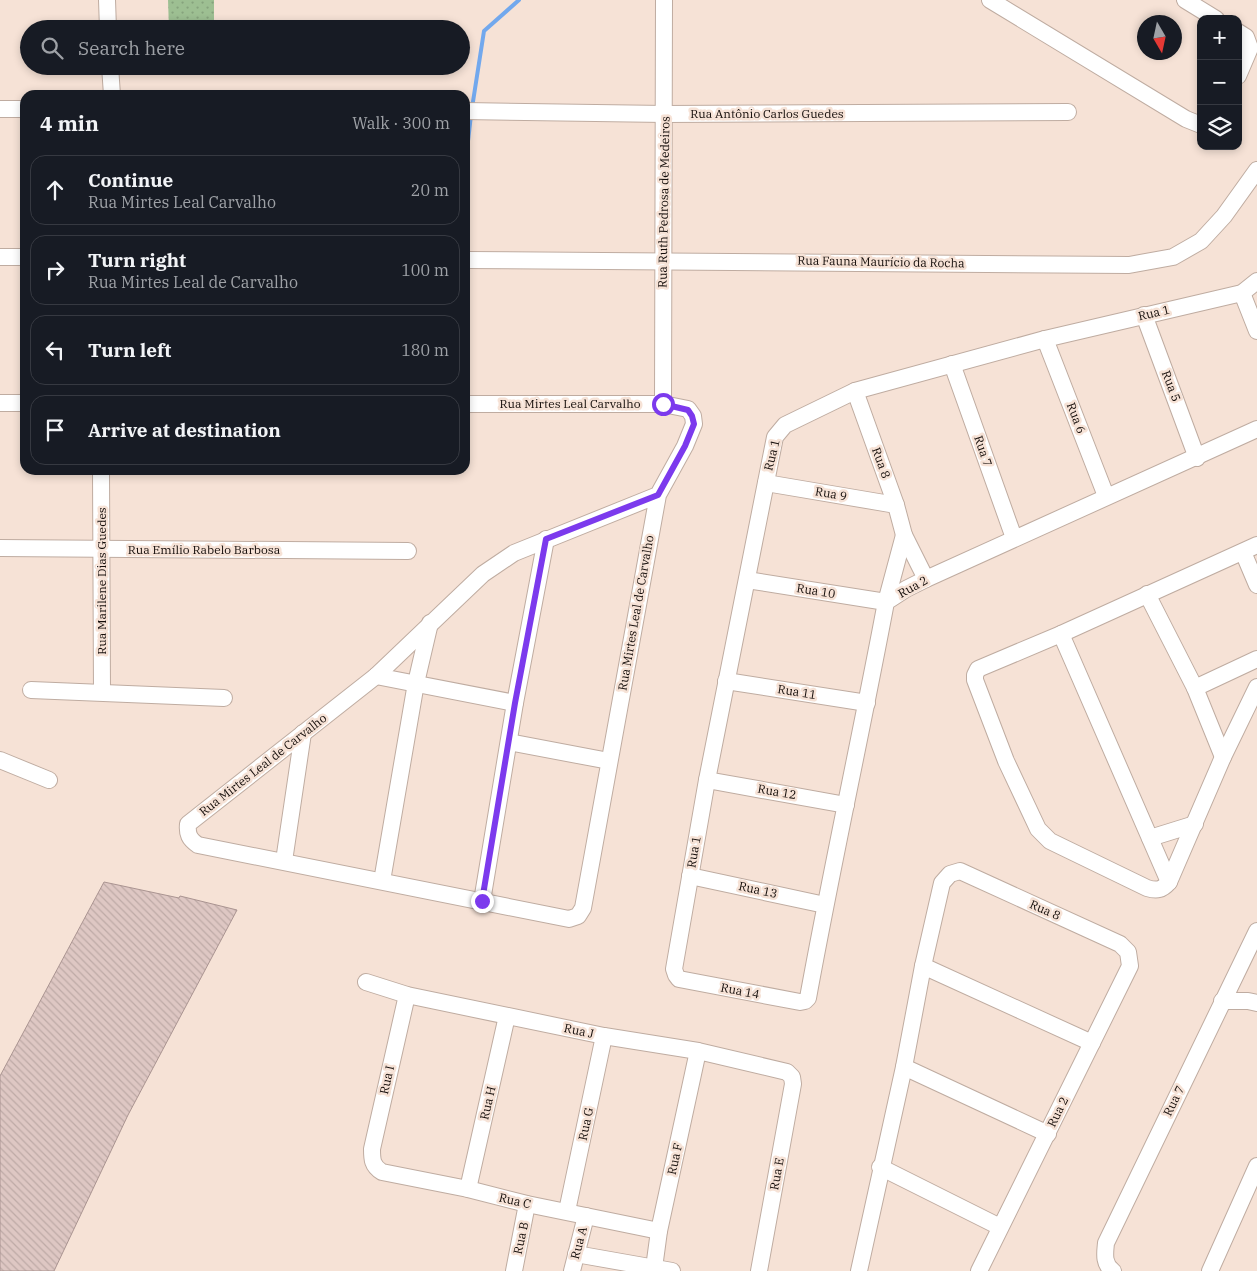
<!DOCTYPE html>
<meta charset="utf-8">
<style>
body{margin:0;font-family:"IBM Plex Serif",serif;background:#20242c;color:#f1f3f6}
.controls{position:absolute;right:15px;top:15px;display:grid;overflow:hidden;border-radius:10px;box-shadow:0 2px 8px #0003}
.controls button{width:45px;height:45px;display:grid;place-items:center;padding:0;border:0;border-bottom:1px solid #363941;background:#171b24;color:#f1f3f6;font:25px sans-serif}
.compass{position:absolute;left:1137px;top:15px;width:45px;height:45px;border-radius:50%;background:#171b24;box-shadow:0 2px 8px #0003;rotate:171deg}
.stop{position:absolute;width:15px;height:15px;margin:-11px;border:4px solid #7c3aed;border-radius:50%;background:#fff}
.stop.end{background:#7c3aed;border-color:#fff;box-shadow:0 1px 5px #0008}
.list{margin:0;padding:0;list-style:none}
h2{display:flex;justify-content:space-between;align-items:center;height:65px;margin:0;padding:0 20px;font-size:21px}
h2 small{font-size:16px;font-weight:400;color:#9ea1a6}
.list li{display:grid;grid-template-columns:32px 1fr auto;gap:15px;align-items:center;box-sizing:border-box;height:70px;margin:0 10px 10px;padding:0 10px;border:1px solid #363941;border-radius:15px}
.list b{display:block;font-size:19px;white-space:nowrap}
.list p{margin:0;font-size:16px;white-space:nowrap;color:#9ea1a6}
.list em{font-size:16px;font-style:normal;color:#9ea1a6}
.icon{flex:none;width:28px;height:28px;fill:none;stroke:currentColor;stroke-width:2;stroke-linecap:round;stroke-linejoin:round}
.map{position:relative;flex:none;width:1257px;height:1271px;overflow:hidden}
.search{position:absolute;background:#171b24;box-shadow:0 2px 8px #0003;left:20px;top:20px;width:450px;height:55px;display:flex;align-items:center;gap:12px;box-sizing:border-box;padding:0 18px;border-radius:28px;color:#9ea1a6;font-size:19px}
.panel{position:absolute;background:#171b24;box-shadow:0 2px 8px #0003;left:20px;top:90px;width:450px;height:385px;border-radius:15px}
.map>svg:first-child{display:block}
</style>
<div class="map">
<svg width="1257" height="1271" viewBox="0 0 1257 1271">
<defs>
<pattern id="grass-dots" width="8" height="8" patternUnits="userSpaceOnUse" patternTransform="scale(1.25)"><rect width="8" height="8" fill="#9dbf92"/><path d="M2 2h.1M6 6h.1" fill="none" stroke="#86a37d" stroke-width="1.8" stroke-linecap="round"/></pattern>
<pattern id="building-back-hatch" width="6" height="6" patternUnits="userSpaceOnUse" patternTransform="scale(1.25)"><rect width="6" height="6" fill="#dec7c3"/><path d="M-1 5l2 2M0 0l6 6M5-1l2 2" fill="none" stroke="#beaaa6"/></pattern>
</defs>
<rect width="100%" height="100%" fill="#f6e2d6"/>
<path fill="url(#grass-dots)" d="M 168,0 L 214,0 L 214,29 L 169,29 Z"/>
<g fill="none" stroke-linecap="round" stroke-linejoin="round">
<g stroke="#72a8ed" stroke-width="4">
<path d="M 472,108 L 484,31 L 519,0"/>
<path d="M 465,167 L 471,115"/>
</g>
</g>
<path fill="url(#building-back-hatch)" stroke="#aa9491" d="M 104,882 L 179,898 L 180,896 L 237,910 L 128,1115 L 54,1271 L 0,1271 L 0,1076 Z"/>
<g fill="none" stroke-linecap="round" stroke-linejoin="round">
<defs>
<g id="minor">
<path d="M 107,0 L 108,29"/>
<path d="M 990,0 L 1186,119 L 1201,125"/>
<path d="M 1185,0 L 1216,19"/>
<path d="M 1238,32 L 1246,37 L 1250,48 L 1238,76"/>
<path d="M 110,66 L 112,95"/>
<path d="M 0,109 L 25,109"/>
<path d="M 465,111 L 665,114 L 1068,112"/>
<path d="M 0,257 L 25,257"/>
<path d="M 465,260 L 1129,265 L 1173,257 L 1201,241 L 1224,216 L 1257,170"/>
<path d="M 1257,281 L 1242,293 L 1045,339 L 855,391 L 785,425 L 775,437 L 707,780 L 674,969 L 676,975 L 679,979 L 800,1002 L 805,1001 L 808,998 C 832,866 861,735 886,602 L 906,589 L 926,579 L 1257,429"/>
<path d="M 1242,293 L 1257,331"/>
<path d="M 1144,315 L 1197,458"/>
<path d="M 1045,339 L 1106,496"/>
<path d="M 952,364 L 1014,538"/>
<path d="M 855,391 L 896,505 L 904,535 L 926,579"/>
<path d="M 0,403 L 25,403"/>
<path d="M 465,404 L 663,404 L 688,409 L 693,416 L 694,424 L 685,446 L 658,495 L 583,908 L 578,916 L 569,919 L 198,845 C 189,839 187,834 188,824 L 376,676 L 483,574 L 514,553 L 658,495"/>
<path d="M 663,404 L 664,0"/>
<path d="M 101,470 L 102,692"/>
<path d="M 766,483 L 896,505"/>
<path d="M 1257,545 L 1061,634 L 978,669 L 975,675 L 975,680 L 1006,761 L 1038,829 L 1050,841 L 1147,888 C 1157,891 1162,890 1169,882 L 1223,757 L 1257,687"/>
<path d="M 0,548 L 408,551"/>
<path d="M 1243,552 L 1257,585"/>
<path d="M 747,580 L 886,602 L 904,535"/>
<path d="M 1147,594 L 1195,688 L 1223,757"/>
<path d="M 1061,634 L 1169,882"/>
<path d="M 376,676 L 515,703"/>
<path d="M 726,681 L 867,703"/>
<path d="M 1195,688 L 1257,659"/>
<path d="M 31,690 L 224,698"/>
<path d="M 509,742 L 609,761"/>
<path d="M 0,760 L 49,780"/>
<path d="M 707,780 L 846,805"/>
<path d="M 1150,838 L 1195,824"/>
<path d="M 284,861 L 303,733"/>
<path d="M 690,876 L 825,905"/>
<path d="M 382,881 L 416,683 L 430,623"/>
<path d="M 482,901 L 515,703 L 546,539"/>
<path d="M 923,966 L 1092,1043"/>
<path d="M 366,982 L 407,995 L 604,1036 L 698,1051 L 787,1072 L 792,1077 L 793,1084 L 759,1271"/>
<path d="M 407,995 L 372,1149 C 372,1159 372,1166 382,1172 L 468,1189 L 527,1204 L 659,1231"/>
<path d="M 1222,1001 L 1248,1001 L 1257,1003"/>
<path d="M 904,1067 L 1048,1134"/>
<path d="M 880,1167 L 1000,1227"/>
<path d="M 468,1189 L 507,1016"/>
<path d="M 567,1211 L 604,1036"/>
<path d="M 576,1254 L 672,1271"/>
<path d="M 654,1268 L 659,1231 L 698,1051"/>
<path d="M 514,1271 L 527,1204"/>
<path d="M 572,1271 L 586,1216"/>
<path d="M 859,1271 L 904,1067 L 923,966 L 942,883 L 950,874 L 960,871 L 1120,944 L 1128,952 L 1130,966 L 979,1271"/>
<path d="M 1113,1271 C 1103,1264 1105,1253 1106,1243 L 1257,931"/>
<path d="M 1210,1271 L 1257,1166"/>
</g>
</defs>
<use href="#minor" stroke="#bfaca1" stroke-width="18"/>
<use href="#minor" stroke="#fff" stroke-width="16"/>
</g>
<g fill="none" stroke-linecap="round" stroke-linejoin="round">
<path stroke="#7c3aed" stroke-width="6" d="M 482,901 L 515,703 L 546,539 L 658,495 L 685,446 L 694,424 L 692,416 L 688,410 L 663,404"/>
</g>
<g text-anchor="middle" stroke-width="5" stroke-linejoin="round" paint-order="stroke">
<g font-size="12" fill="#140d0a" stroke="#f6e2d6">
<text x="767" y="118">Rua Antônio Carlos Guedes</text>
<text transform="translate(664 202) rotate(-89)" y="4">Rua Ruth Pedrosa de Medeiros</text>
<text transform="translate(881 262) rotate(1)" y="4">Rua Fauna Maurício da Rocha</text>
<text transform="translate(1154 313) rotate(-13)" y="4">Rua 1</text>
<text transform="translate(1171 386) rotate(69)" y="4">Rua 5</text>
<text x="570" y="408">Rua Mirtes Leal Carvalho</text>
<text transform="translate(1076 418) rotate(69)" y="4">Rua 6</text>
<text transform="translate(983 451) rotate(71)" y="4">Rua 7</text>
<text transform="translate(772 455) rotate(-76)" y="4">Rua 1</text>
<text transform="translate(881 463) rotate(70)" y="4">Rua 8</text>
<text transform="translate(831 494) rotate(10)" y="4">Rua 9</text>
<text x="204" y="554">Rua Emílio Rabelo Barbosa</text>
<text transform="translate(102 581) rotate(-90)" y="4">Rua Marilene Dias Guedes</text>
<text transform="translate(913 587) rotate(-29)" y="4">Rua 2</text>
<text transform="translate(816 591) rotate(9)" y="4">Rua 10</text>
<text transform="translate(636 613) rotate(-80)" y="4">Rua Mirtes Leal de Carvalho</text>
<text transform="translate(797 692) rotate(9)" y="4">Rua 11</text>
<text transform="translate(263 765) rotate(-38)" y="4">Rua Mirtes Leal de Carvalho</text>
<text transform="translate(777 792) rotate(10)" y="4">Rua 12</text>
<text transform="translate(694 852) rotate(-80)" y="4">Rua 1</text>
<text transform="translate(758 890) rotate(12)" y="4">Rua 13</text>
<text transform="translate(1045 910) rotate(24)" y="4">Rua 8</text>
<text transform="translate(740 991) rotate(11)" y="4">Rua 14</text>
<text transform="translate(579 1031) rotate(12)" y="4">Rua J</text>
<text transform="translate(387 1080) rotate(-77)" y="4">Rua I</text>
<text transform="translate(1174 1101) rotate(-64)" y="4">Rua 7</text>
<text transform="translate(488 1103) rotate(-77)" y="4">Rua H</text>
<text transform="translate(1058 1112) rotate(-64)" y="4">Rua 2</text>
<text transform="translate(586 1124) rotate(-78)" y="4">Rua G</text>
<text transform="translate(675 1159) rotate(-78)" y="4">Rua F</text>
<text transform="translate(777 1174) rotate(-80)" y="4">Rua E</text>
<text transform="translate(515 1201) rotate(13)" y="4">Rua C</text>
<text transform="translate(521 1238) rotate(-78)" y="4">Rua B</text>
<text transform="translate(579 1243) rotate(-75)" y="4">Rua A</text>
</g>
</g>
</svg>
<div class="controls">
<button>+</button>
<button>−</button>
<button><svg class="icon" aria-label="layers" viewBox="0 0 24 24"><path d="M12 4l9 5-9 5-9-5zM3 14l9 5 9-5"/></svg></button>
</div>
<svg class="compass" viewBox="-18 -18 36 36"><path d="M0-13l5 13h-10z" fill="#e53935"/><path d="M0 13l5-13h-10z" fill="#9ea1a6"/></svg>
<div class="stop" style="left:663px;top:404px"></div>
<div class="stop end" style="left:482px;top:901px"></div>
<div class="search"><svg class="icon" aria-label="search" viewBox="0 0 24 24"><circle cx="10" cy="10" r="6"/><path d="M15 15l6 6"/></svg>Search here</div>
<section class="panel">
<h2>4 min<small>Walk · 300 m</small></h2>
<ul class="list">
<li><svg class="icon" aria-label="ahead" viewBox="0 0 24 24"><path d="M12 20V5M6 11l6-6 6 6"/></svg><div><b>Continue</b><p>Rua Mirtes Leal Carvalho</p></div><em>20 m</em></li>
<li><svg class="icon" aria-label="right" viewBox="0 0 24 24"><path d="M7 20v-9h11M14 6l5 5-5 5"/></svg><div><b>Turn right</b><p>Rua Mirtes Leal de Carvalho</p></div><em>100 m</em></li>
<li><svg class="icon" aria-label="left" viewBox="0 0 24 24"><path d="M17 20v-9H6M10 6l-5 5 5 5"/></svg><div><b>Turn left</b></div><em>180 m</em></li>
<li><svg class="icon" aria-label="arrive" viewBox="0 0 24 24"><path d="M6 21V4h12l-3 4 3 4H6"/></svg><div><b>Arrive at destination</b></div></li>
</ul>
</section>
</div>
